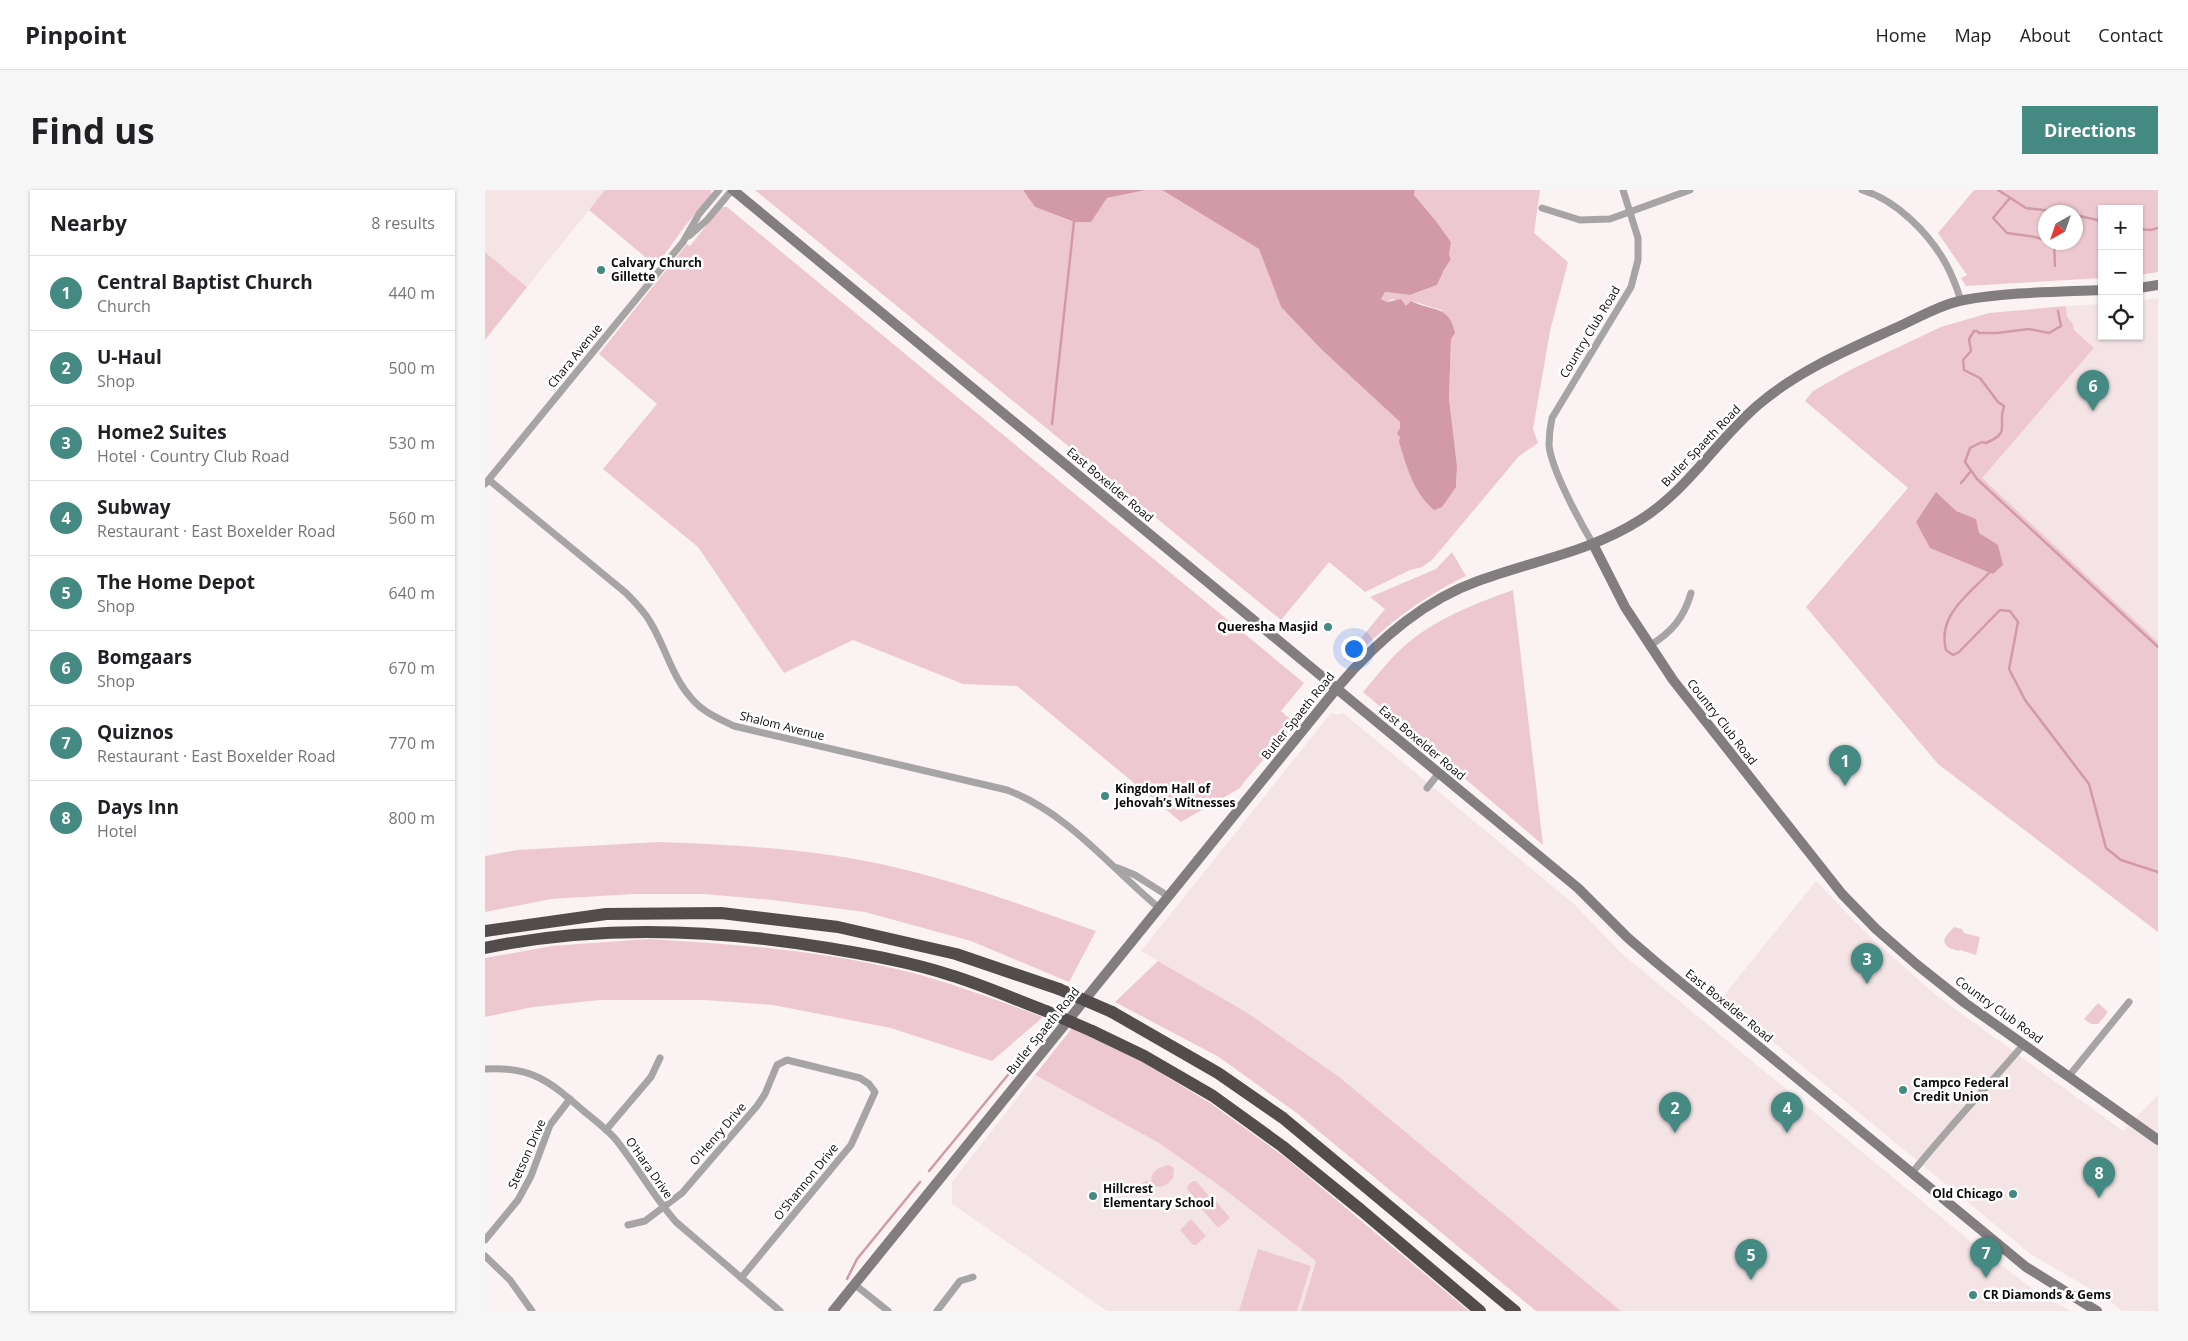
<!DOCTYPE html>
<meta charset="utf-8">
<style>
body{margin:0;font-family:"Open Sans",sans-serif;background:#f6f6f6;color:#202124}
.controls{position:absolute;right:15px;top:15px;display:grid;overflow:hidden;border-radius:0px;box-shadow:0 1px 4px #0004}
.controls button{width:45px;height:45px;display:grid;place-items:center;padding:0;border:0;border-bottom:1px solid #e0e0e0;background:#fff;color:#202124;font:25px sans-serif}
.compass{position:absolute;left:1553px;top:15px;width:45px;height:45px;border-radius:50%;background:#fff;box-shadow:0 1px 4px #0004;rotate:220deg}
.you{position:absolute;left:868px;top:458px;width:18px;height:18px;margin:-12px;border:4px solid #fff;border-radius:50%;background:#1a73e8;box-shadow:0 0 0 8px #1a73e833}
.badge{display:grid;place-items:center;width:32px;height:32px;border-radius:50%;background:#458a82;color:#fff;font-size:16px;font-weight:700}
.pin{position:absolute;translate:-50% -41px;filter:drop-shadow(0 1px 2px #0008)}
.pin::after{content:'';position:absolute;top:26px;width:18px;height:15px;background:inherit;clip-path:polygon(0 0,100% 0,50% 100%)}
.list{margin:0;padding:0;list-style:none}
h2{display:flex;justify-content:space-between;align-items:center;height:65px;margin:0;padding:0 20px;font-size:21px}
h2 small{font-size:16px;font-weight:400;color:#757577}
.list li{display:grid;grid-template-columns:32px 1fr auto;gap:15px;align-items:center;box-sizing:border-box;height:75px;padding:0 20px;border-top:1px solid #e0e0e0}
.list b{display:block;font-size:19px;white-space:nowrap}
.list p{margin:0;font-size:16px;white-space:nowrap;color:#757577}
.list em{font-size:16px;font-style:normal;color:#757577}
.icon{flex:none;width:28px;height:28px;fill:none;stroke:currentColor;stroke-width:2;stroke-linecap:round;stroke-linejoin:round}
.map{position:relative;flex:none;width:1673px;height:1121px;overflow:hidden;border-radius:0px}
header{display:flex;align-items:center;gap:30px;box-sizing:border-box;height:70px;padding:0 25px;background:#fff;border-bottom:1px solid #e0e0e0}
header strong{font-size:24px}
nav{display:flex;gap:28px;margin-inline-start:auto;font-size:18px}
.intro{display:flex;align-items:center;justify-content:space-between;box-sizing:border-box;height:120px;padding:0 30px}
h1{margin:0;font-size:35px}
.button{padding:12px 22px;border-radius:0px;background:#458a82;color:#fff;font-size:18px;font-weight:700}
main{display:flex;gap:30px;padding:0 30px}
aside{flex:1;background:#fff;border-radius:0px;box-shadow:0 1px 4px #0004}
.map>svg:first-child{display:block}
</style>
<header>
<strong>Pinpoint</strong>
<nav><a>Home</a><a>Map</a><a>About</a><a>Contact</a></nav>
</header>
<div class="intro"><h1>Find us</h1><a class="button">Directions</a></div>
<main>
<aside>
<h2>Nearby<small>8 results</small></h2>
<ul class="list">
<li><span class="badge">1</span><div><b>Central Baptist Church</b><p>Church</p></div><em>440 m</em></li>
<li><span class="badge">2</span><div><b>U-Haul</b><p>Shop</p></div><em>500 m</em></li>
<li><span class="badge">3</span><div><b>Home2 Suites</b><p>Hotel · Country Club Road</p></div><em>530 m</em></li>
<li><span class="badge">4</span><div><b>Subway</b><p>Restaurant · East Boxelder Road</p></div><em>560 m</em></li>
<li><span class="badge">5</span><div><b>The Home Depot</b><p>Shop</p></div><em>640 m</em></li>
<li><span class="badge">6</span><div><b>Bomgaars</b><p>Shop</p></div><em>670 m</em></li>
<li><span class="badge">7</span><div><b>Quiznos</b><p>Restaurant · East Boxelder Road</p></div><em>770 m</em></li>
<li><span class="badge">8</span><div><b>Days Inn</b><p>Hotel</p></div><em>800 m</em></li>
</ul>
</aside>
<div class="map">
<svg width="1673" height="1121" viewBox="0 0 1673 1121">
<rect width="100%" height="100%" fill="#faf2f3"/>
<g fill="#f4e4e6">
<path d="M 0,0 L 120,0 L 42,97 L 0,62 Z"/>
<path d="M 1673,108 L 1673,452 L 1496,288 L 1609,158 L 1589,140 L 1588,134 L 1582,127 L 1581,116 L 1617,114 L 1617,146 L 1654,146 L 1654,111 Z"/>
<path d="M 846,523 L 854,525 L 858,523 L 1089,714 L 1136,763 L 1496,1060 L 1557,1106 L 1586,1121 L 1136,1121 L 853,886 L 761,822 L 656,761 Z"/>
<path d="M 1331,691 L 1383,745 L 1451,805 L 1638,941 L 1673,905 L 1673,1121 L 1637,1121 L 1621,1108 L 1547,1065 L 1236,809 Z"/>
<path d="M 550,885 L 674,953 L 739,999 L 831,1071 L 816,1121 L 622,1121 L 467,1014 L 467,992 Z"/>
</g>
<g fill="#eec8d0" fill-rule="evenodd">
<path d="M 120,0 L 226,0 L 226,5 L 200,36 L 171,76 L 104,20 Z"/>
<path d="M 270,0 L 538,0 L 550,17 L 588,32 L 605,32 L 622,8 L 661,0 L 677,0 L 774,59 L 796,117 L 836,159 L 915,232 L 915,238 L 971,297 L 972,276 L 964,208 L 966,149 L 956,120 L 927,111 L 921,117 L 908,109 L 902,112 L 896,110 L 899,102 L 925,105 L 952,95 L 959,80 L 966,69 L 964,65 L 966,52 L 951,31 L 929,5 L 930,0 L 1055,0 L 1049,43 L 1083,72 L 1065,141 L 1048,239 L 1053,253 L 1034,266 L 947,370 L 937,377 L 925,380 L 880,402 L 844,372 L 796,430 Z"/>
<path d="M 1489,0 L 1673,0 L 1673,82 L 1654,85 L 1654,19 L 1617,19 L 1617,88 L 1481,96 L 1476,88 L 1482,85 L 1453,43 ZM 1560,22 L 1590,22 L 1590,52 L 1560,52 Z"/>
<path d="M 238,17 L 242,17 L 819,493 L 796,521 L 810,533 L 759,592 L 755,598 L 696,632 L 532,496 L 478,494 L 368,450 L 299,483 L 213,357 L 118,279 L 172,214 L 114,164 L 202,54 L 205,56 L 235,18 Z"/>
<path d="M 0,62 L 42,97 L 0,150 Z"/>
<path d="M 1581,116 L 1582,127 L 1588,134 L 1589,140 L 1609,158 L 1497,288 L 1673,452 L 1673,742 L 1453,574 L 1321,417 L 1423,298 L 1320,211 L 1328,201 L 1367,179 L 1456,137 L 1504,123 Z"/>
<path d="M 967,362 L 981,386 C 934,409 901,435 864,472 L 859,469 L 900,419 L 885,407 L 951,379 Z"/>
<path d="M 1028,400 L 1058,655 L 878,502 C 890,488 902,472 916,459 C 947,430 989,414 1028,400 Z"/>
<path d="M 173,652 C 253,655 334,659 413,678 C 481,694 545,718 611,741 L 584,792 L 486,751 L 380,722 L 287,710 L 219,704 L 148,704 L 66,709 L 0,722 L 0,666 L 32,660 Z"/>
<path d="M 1469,737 L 1477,739 L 1479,743 L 1495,747 L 1491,765 L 1475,760 L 1476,757 L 1474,761 C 1467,759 1462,759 1459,751 L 1461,746 Z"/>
<path d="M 163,749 C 249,754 336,760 420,781 C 467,793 512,810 558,827 L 507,871 L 406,838 L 288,815 L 220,810 L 115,810 L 48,817 L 0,827 L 0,768 L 67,756 Z"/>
<path d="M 673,771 L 761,822 L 853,886 L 1136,1121 L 1051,1121 L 813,924 L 734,867 L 630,812 Z"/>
<path d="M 1613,813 L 1623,822 L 1613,834 L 1606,834 L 1599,829 Z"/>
<path d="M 587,838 L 656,871 L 725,913 L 801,968 L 984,1121 L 816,1121 L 831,1071 L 739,999 L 674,953 L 550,885 Z"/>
<path d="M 684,975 L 689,978 L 688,988 C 682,995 676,999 667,995 C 663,983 673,977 684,975 Z"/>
<path d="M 662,990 L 671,1001 L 664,1007 L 654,996 Z"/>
<path d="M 708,991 L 711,991 L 723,1005 L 723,1008 L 717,1013 L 714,1013 L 702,999 L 703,995 Z"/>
<path d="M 728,1008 L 745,1028 L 733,1038 L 716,1018 Z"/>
<path d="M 706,1029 L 721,1046 L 711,1055 L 708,1055 L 695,1040 Z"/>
<path d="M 773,1059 L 826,1076 L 812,1121 L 754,1121 Z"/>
</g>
<g fill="#d19aa6">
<path d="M 538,0 L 661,0 L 622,8 L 606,32 L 589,32 L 550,17 Z"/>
<path d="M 677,0 L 930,0 L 929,5 L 951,31 L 966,52 L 964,65 L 966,69 L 959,80 L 952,95 L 925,105 L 900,102 L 896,109 L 902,112 L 916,109 L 921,116 L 926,111 C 947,122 964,114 970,143 L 966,149 L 964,208 L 972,276 L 971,297 L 957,317 L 949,320 C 928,302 922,277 914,252 L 915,247 L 912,243 L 915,238 L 915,232 L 836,159 L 796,117 L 774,59 Z"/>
<path d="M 1451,302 L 1471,321 L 1491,329 L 1494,343 L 1513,355 L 1518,375 L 1508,384 L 1445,358 L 1431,332 Z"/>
</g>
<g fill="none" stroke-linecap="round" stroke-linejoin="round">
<g stroke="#d19aa6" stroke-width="2.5">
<path d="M 1513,0 L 1541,18 L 1577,22"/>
<path d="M 1524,9 L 1508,28 L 1522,43 L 1550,47 L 1560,50"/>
<path d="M 1590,25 L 1617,31"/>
<path d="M 1654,39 L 1666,40 L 1673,38"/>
<path d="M 1569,52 L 1570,76"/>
<path d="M 1573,121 L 1576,136 L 1564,143 L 1544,139 L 1512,143 L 1494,143 L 1492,141 L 1489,141 L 1484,149 L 1486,161 L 1478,170 L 1479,180 L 1495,188 L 1513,212 L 1519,216 C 1512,236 1527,242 1501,253 L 1497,252 L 1485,258 L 1480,272 L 1492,289 L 1673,457"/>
<path d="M 567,234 L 589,32"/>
<path d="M 1476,293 L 1486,281"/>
<path d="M 1504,383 C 1482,406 1452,426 1461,460 L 1468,465 L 1474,462 L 1515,420 L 1525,421 L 1533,432 L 1524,479 L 1540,510 L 1604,594 L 1621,658 L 1636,670 L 1673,682"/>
<path d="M 444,981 L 545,858"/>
<path d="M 362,1089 L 372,1069 L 435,992"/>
</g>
<g stroke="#a7a4a5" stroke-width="7">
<path d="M 1377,0 C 1411,10 1444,43 1461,74 C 1467,85 1472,98 1476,111"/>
<path d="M 1057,18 L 1095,30 L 1125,29 L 1205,0"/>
<path d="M 204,46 L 222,30 L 247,0"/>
<path d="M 4,290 L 141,403 C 150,412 158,420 164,430 C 180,455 186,486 207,509 C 218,522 234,529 249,536 L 522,600 C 583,623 625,677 673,717"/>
<path d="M 0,294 L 198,52 L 214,24 L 234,0"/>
<path d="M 1108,354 C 1095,332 1066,279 1064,255 C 1064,245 1065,237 1067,228 L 1146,97 L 1153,70 L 1153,48 L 1138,0"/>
<path d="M 1164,456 C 1186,443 1199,428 1206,403"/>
<path d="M 942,598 L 954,583"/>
<path d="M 633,678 L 650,685 L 683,706"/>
<path d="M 0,879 C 49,876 66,893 101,923 C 112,932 124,941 132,951 C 153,978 169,1007 191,1032 L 295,1121"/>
<path d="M 1584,886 L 1644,812"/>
<path d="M 121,940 L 166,887 L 175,868"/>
<path d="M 1427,983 C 1463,938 1502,897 1539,854"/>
<path d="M 143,1035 L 160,1031 L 197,1003 L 272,916 L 280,904 L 292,875 L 302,870 L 375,888 L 384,894 L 390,902 L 366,955 L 256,1088"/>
<path d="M 0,1050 L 33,1010 L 46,986 L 65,935 L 85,909"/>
<path d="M 0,1066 L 25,1090 L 47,1121"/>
<path d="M 369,1094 L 403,1121"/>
<path d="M 452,1121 L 475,1091 L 488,1087"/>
</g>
<g stroke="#827e7f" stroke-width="10">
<path d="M 248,0 L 1093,698 L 1143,748 L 1172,773 L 1512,1053 L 1541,1077 L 1612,1121"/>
<path d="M 1654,98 L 1673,95"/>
<path d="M 1108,354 L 1140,417 L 1188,490 L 1357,704 L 1391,739 L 1431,774 L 1480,813 L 1673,950"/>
<path d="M 348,1121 L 852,498 C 890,453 937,411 993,391 C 1047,371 1105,362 1155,330 C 1203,300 1231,251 1273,215 C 1315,179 1367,158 1417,135 C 1436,126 1458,114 1479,110 C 1524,102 1571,102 1617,100"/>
</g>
<g stroke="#524c4d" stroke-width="12">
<path d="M 0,741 L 121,724 L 236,723 L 353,737 L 471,764 L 574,799"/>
<path d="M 0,758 C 113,734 230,739 343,758 C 384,765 426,772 465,785 C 498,795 529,809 561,821"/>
<path d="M 627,822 L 733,883 L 798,928 L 1030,1121"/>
<path d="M 607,841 L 659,866 L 728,906 L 797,956 L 876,1020 L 995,1121"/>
</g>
<g stroke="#524c4d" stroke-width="12">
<path d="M 574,799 L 627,822"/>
<path d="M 561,821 L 607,841"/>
</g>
</g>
<g fill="#458a82" stroke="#fff" stroke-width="2">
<circle cx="116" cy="80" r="5"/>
<circle cx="843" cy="437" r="5"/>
<circle cx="620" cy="606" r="5"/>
<circle cx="1418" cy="900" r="5"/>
<circle cx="1528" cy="1004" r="5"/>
<circle cx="608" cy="1006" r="5"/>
<circle cx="1488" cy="1105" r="5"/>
</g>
<g text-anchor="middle" stroke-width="5" stroke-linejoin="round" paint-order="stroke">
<g font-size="12" font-weight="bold" fill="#0d0a0b" stroke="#fff" text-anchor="start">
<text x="126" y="77">Calvary Church<tspan x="126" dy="14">Gillette</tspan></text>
<text x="833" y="441" text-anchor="end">Queresha Masjid</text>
<text x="630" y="603">Kingdom Hall of<tspan x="630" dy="14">Jehovah’s Witnesses</tspan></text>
<text x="1428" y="897">Campco Federal<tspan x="1428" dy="14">Credit Union</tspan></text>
<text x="618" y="1003">Hillcrest<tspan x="618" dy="14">Elementary School</tspan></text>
<text x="1518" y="1008" text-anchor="end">Old Chicago</text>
<text x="1498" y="1109">CR Diamonds &amp; Gems</text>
</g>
<g font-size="12" fill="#0d0a0b" stroke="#fff">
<text transform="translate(1105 142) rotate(-59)" y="4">Country Club Road</text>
<text transform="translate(90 166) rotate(-51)" y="4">Chara Avenue</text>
<text transform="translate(1216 256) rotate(-46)" y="4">Butler Spaeth Road</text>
<text transform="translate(625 295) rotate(40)" y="4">East Boxelder Road</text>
<text transform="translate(813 526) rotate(-51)" y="4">Butler Spaeth Road</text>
<text transform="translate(1237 532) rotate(52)" y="4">Country Club Road</text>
<text transform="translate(297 536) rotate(14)" y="4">Shalom Avenue</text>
<text transform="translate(937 553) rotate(40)" y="4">East Boxelder Road</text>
<text transform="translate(1244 816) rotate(39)" y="4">East Boxelder Road</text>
<text transform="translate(1514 820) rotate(36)" y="4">Country Club Road</text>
<text transform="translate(558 841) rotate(-51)" y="4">Butler Spaeth Road</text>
<text transform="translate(233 944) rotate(-49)" y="4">O'Henry Drive</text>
<text transform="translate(42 964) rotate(-66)" y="4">Stetson Drive</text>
<text transform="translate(164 978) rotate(55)" y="4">O'Hara Drive</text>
<text transform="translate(321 992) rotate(-51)" y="4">O'Shannon Drive</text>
</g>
</g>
</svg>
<div class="controls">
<button>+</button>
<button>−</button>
<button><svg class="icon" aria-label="locate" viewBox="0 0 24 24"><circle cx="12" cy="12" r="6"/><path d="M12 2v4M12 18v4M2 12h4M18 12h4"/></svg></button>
</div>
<svg class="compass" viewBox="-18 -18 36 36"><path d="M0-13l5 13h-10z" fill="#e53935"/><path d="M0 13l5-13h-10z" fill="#757577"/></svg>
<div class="you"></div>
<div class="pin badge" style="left:1360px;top:596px">1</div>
<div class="pin badge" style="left:1190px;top:943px">2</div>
<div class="pin badge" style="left:1382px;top:794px">3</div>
<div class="pin badge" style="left:1302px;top:943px">4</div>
<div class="pin badge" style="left:1266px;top:1090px">5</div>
<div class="pin badge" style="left:1608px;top:221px">6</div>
<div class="pin badge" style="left:1501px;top:1088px">7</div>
<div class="pin badge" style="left:1614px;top:1008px">8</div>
</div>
</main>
